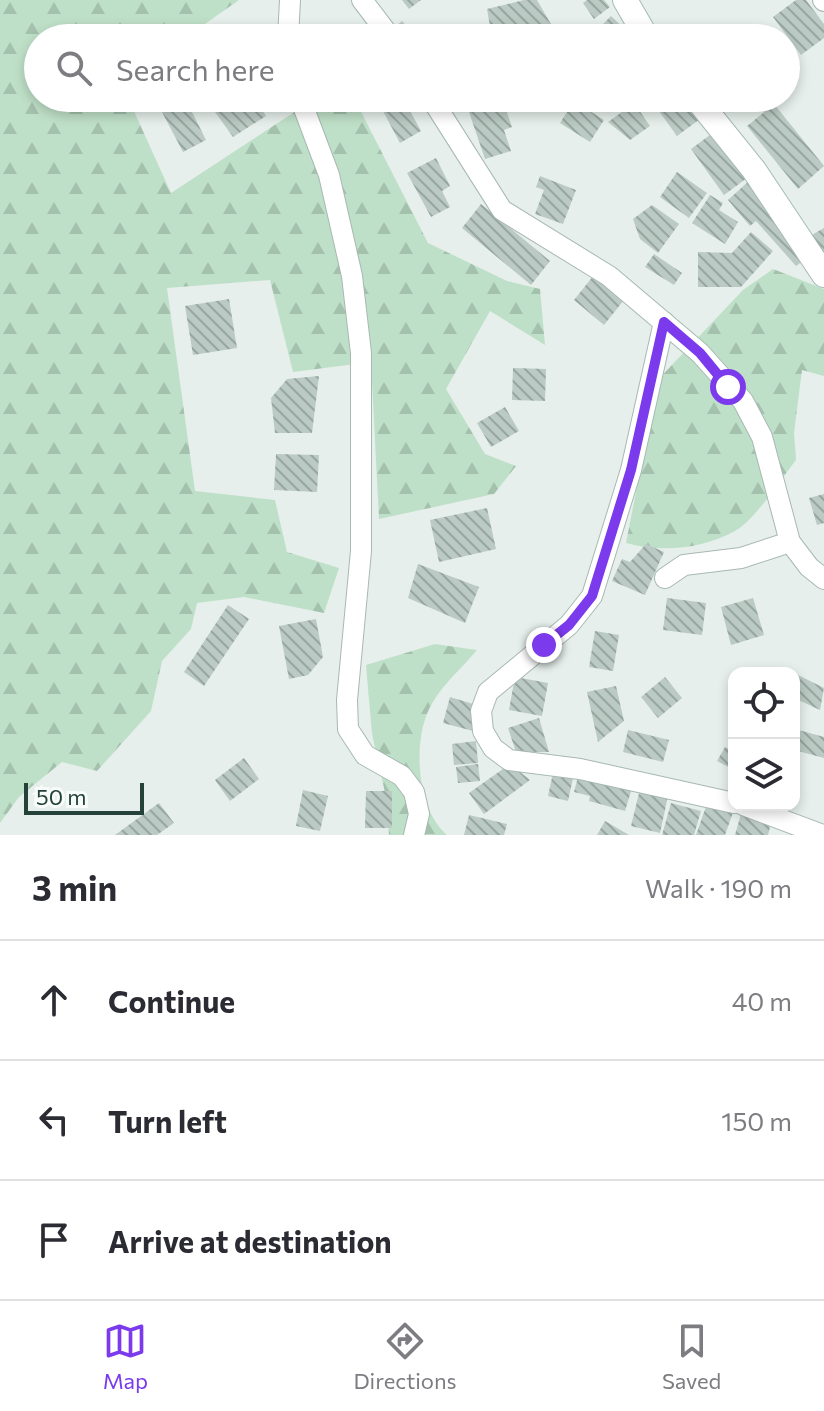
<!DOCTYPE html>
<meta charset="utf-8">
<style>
body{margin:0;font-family:Commissioner,sans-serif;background:#f2f2f3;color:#2b2b33}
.controls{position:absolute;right:24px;bottom:24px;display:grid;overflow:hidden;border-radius:16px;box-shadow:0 4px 12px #0003}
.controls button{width:72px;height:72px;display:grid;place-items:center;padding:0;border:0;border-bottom:2px solid #e1e1e2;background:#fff;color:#2b2b33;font:40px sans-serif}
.scale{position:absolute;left:24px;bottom:20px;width:120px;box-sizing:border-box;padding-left:8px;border:4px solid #24423a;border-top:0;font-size:22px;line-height:28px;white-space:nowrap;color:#24423a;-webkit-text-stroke:6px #f7fbf9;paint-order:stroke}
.stop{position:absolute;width:24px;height:24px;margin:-18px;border:6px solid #7c3aed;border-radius:50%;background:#fff}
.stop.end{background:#7c3aed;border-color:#fff;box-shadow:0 2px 8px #0008}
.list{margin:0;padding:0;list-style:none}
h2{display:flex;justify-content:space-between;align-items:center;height:104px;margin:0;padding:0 32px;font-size:34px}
h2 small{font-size:26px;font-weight:400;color:#7c7c81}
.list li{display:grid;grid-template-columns:52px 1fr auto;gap:24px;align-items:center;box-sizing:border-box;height:120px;padding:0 32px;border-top:2px solid #e1e1e2}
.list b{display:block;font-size:30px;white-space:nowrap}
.list em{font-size:26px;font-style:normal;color:#7c7c81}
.icon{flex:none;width:44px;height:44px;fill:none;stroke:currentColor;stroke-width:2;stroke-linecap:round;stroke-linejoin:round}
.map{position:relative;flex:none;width:824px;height:835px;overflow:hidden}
.search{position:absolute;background:#fff;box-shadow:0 4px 12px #0003;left:24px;right:24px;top:24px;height:88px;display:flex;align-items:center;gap:20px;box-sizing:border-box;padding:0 28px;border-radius:44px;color:#7c7c81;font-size:30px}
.sheet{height:464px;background:#fff}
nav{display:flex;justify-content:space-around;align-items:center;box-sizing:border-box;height:112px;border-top:2px solid #e1e1e2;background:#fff;font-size:22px;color:#7c7c81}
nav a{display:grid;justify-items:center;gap:4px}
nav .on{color:#7c3aed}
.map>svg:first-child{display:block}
</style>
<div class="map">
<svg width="824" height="835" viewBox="0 0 824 835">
<defs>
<pattern id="forest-firs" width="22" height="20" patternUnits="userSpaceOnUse" patternTransform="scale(2)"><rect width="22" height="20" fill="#bfe0c8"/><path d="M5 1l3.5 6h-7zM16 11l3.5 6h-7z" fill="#a4c1ad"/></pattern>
<pattern id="building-back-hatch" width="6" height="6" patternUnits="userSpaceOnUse" patternTransform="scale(2)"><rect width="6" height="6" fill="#bbcac4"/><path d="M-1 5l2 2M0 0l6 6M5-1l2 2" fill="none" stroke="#98a6a0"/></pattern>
</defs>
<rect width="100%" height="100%" fill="#e6efeb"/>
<g fill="url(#forest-firs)">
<path d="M 0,0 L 239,0 L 185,38 L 38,38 L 38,98 L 128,98 L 171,193 L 316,98 L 354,98 L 428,243 L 507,281 L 540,289 L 545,345 L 490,311 L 446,389 L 485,454 L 516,466 L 494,494 L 379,519 L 371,362 L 293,372 L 270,280 L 167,288 L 195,491 L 275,500 L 287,552 L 339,568 L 324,613 L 244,597 L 197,603 L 191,629 L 162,661 L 151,711 L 97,771 L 62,762 L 19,797 L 0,823 Z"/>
<path d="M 773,269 L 824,289 L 824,376 L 802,370 L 794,433 L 796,460 C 782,478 754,521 735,531 C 703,549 660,553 626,543 L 647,436 L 652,386 L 743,290 Z"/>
<path d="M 435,644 L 477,650 C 463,667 444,683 433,702 C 411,736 416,809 447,835 L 389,835 L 386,797 L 372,734 L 366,665 Z"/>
</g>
<g fill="url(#building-back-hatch)">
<path d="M 402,0 L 421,0 L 409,9 Z"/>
<path d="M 524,0 L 537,0 L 559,38 L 492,38 L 487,9 Z"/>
<path d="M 587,0 L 604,0 L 610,7 L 594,19 L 583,3 Z"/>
<path d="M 796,0 L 806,0 L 824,24 L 824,38 L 801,55 L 773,17 Z"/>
<path d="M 611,16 L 631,35 L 629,38 L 608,38 L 598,29 Z"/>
<path d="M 402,21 L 418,38 L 403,38 L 394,28 Z"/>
<path d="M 757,28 L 765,38 L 744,38 Z"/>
<path d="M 167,98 L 185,98 L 206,140 L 183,152 L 162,112 L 172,107 Z"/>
<path d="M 205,98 L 255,98 L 266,116 L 233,137 Z"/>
<path d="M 376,98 L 403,98 L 421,131 L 400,143 Z"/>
<path d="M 461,98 L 488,98 L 489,100 L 463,107 Z"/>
<path d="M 660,98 L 684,98 L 700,119 L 677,136 L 653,103 Z"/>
<path d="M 720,98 L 744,98 L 727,109 Z"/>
<path d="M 503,101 L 512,127 L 504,130 L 511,151 L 485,159 L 469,112 Z"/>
<path d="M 574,101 L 604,120 L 590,142 L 560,123 Z"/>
<path d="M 634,103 L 650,126 L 630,140 L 608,122 Z"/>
<path d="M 774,104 L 824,166 L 798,189 L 747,126 Z"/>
<path d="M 714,132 L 747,178 L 724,195 L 691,149 Z"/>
<path d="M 436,158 L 450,186 L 442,191 L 450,207 L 431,217 L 407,173 Z"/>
<path d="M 677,172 L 707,193 L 689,218 L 660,197 Z"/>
<path d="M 540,176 L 576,190 L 563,224 L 535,214 L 544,190 L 536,187 Z"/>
<path d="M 750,180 L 807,258 L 796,266 L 756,221 L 750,226 L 728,200 Z"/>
<path d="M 710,195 L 723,203 L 719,210 L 738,222 L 725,244 L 692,223 Z"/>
<path d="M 481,204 L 550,261 L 531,285 L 462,228 Z"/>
<path d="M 652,205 L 679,224 L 658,253 L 640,239 L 633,219 Z"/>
<path d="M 824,228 L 824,261 L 810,236 Z"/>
<path d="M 751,232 L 773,251 L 741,287 L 698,287 L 698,252 L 732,253 Z"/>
<path d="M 654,254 L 682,273 L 674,285 L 645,267 Z"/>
<path d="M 594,275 L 624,300 L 604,325 L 574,300 Z"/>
<path d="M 229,299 L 237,348 L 193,355 L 185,306 Z"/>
<path d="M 513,368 L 546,369 L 545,401 L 512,400 Z"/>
<path d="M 319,376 L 312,433 L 275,433 L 271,398 L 287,379 Z"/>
<path d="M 505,407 L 519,431 L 491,447 L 477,423 Z"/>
<path d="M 276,454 L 319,455 L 317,492 L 274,490 Z"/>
<path d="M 824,494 L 824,523 L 817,525 L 809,498 Z"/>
<path d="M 487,508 L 496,549 L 439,562 L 430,520 Z"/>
<path d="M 646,544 L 664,552 L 645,595 L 612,581 L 622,559 L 630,562 Z"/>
<path d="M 418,564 L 479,587 L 465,623 L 408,598 Z"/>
<path d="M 667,598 L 706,603 L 702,635 L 663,630 Z"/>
<path d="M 753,598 L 764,635 L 731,645 L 721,607 Z"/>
<path d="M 228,605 L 249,619 L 204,686 L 184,672 Z"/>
<path d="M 316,619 L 323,657 L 308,675 L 289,679 L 279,626 Z"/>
<path d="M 595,631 L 619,635 L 613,671 L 589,667 Z"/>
<path d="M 794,673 L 824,688 L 820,710 L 794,698 Z"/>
<path d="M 515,677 L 548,683 L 542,716 L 509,710 Z"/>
<path d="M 665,677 L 682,698 L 658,718 L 641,697 Z"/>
<path d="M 616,686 L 624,721 L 598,742 L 587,692 Z"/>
<path d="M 450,697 L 480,706 L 473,731 L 443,723 Z"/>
<path d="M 539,718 L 549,752 L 516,752 L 508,728 Z"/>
<path d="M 795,729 L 824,737 L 824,758 L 794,750 Z"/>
<path d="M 628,730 L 669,740 L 663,762 L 623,752 Z"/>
<path d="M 476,741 L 478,763 L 454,765 L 452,744 Z"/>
<path d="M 725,747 L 734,751 L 734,770 L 717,761 Z"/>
<path d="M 244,758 L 259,779 L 230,801 L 215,780 Z"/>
<path d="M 478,764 L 480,781 L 458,783 L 456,767 Z"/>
<path d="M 510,764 L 530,780 L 484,814 L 469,793 Z"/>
<path d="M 553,773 L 573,778 L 568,801 L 548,796 Z"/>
<path d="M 579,773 L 632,788 L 625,811 L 589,801 L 590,796 L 574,792 Z"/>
<path d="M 640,789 L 668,796 L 660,833 L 631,826 Z"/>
<path d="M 303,790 L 328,796 L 320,831 L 296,826 Z"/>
<path d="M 366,791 L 392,791 L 392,828 L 365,828 Z"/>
<path d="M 709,798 L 735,807 L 725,835 L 696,835 Z"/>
<path d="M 159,803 L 174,823 L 157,835 L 115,835 Z"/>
<path d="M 671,803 L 701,811 L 694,835 L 662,835 Z"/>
<path d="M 742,810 L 772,819 L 768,835 L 735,835 Z"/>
<path d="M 469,815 L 507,824 L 504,835 L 464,835 Z"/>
<path d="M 605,821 L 629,835 L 597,835 Z"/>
</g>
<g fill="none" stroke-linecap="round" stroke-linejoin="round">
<defs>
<g id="minor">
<path d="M 362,0 L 391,38"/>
<path d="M 823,0 L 824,1"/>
<path d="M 288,38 L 290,0"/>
<path d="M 300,98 L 329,175 L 352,276 L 361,353 L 361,551 L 347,700 L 348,729 L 365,755 L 402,776 L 414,792 L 419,814 L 414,835"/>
<path d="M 431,98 L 502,210 L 609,276 L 700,353 L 743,401 L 762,437 L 790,542 L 809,567 L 824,579"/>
<path d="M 664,322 L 631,470 L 592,596 L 569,625 L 488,692 L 481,711 L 483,731 L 493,748 L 509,760 L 580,769 L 734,803"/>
<path d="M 665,578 L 684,565 L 741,558 L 790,542"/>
<path d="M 743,805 L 823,835"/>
</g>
<g id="secondary">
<path d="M 625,0 L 647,38"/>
<path d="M 696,98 L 754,170 L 824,275"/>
</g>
</defs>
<use href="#minor" stroke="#a8b8b2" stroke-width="22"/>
<use href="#secondary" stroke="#a4bbb3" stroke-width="26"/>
<use href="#minor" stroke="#fff" stroke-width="20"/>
<use href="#secondary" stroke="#fff" stroke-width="24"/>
</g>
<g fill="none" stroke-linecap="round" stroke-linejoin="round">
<path stroke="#7c3aed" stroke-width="10" d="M 544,645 L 569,625 L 592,596 L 631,470 L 664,322 L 700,353 L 728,387"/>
</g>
</svg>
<div class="controls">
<button><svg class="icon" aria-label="locate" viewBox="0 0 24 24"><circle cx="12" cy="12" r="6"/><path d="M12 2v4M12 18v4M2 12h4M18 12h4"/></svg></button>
<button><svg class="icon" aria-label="layers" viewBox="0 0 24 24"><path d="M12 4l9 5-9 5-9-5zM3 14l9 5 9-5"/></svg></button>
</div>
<div class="scale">50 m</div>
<div class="stop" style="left:728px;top:387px"></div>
<div class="stop end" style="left:544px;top:645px"></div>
<div class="search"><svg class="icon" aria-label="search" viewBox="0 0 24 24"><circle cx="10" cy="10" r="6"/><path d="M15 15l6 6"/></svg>Search here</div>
</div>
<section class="sheet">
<h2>3 min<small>Walk · 190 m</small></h2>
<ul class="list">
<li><svg class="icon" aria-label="ahead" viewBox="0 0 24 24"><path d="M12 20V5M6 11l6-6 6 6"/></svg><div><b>Continue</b></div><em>40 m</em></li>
<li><svg class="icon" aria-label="left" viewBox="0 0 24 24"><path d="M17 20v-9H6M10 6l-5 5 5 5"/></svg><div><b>Turn left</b></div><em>150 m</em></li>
<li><svg class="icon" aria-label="arrive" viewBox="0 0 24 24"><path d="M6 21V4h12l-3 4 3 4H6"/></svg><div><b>Arrive at destination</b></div></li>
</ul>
</section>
<nav>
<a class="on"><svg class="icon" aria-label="map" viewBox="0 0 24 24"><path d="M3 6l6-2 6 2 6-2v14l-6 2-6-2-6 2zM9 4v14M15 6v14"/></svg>Map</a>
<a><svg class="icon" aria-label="directions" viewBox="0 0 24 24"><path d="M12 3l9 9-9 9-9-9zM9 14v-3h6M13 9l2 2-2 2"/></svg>Directions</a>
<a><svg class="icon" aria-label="saved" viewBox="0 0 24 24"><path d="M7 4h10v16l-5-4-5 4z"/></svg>Saved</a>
</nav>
